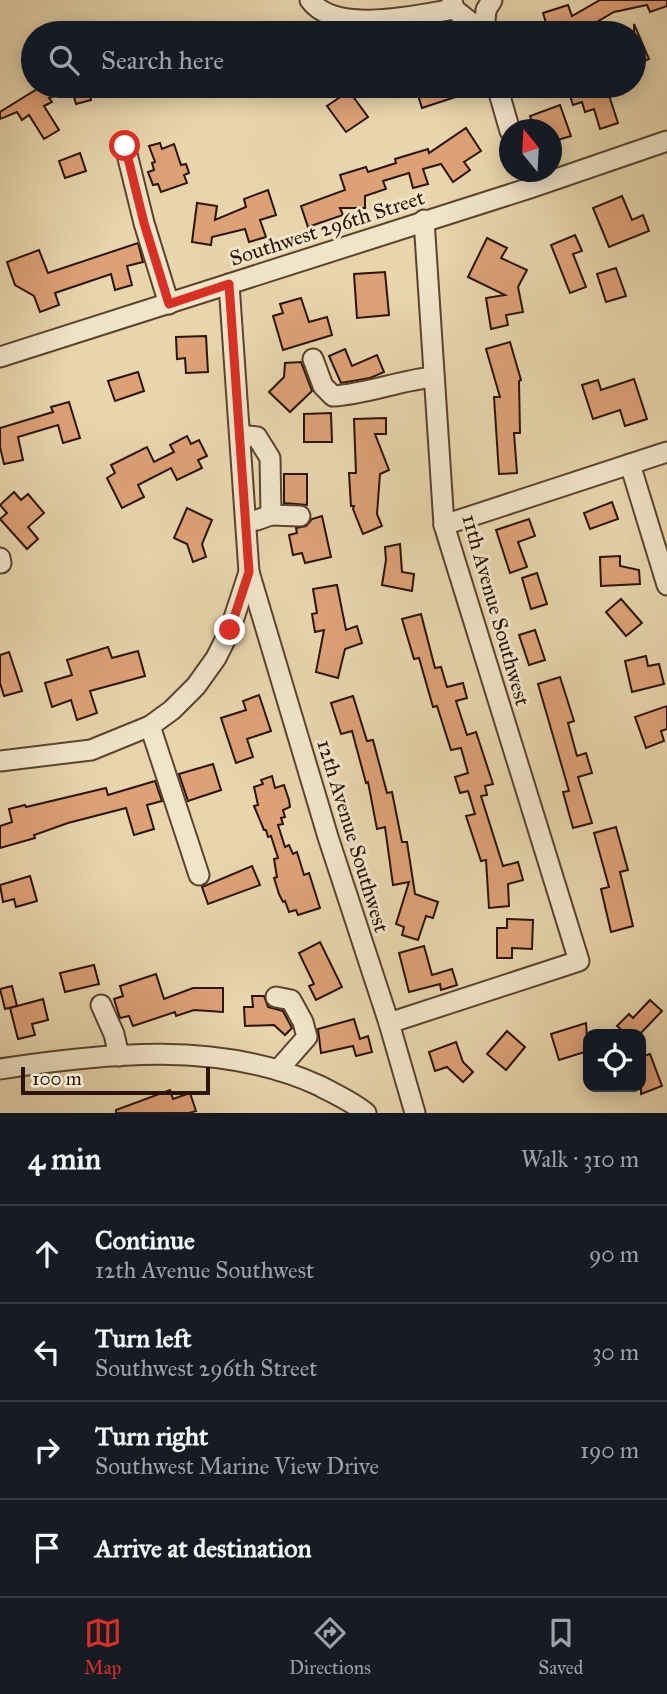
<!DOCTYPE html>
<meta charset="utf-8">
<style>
body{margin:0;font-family:"IM FELL Great Primer",serif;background:#20242c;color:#f1f3f6}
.controls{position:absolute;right:21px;bottom:21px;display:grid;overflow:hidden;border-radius:14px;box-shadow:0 4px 18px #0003}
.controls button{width:63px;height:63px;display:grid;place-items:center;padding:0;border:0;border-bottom:2px solid #363941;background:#171b24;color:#f1f3f6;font:35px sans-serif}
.compass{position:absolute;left:499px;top:119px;width:63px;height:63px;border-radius:50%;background:#171b24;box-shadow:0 4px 18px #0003;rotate:342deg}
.scale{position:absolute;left:21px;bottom:18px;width:189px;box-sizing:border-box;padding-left:7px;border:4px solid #2b1403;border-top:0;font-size:19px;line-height:24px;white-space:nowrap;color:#2b1403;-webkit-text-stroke:5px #f0e4c9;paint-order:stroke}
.stop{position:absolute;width:21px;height:21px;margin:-16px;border:5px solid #d93025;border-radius:50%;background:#fff}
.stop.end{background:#d93025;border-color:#fff;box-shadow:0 2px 7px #0008}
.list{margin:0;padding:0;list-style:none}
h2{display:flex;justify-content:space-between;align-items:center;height:91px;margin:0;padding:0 28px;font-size:30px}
h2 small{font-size:23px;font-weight:400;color:#9ea1a6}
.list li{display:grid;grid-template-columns:46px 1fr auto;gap:21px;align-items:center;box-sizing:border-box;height:98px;padding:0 28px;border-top:2px solid #363941}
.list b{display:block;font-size:26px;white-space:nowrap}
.list p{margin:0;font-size:23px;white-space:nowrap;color:#9ea1a6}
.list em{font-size:23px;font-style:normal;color:#9ea1a6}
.icon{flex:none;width:38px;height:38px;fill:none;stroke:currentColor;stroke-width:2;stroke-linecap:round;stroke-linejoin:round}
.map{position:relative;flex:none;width:667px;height:1113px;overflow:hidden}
.search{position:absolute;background:#171b24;box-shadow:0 4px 18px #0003;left:21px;right:21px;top:21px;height:77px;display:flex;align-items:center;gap:18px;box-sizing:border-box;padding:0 24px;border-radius:38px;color:#9ea1a6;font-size:26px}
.sheet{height:483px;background:#171b24}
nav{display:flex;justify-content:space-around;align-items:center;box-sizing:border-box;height:98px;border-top:2px solid #363941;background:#171b24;font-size:19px;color:#9ea1a6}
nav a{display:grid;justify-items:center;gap:4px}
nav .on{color:#d93025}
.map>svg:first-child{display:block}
</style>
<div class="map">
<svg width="667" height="1113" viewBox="0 0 667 1113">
<rect width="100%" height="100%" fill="#e8d5ac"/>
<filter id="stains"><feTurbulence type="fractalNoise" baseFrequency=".00286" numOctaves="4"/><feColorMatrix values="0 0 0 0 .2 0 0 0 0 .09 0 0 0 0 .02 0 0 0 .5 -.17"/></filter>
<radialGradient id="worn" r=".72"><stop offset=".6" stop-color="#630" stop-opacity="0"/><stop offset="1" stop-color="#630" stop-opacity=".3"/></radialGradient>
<g fill="#dda176" stroke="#2b1403" stroke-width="2">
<path d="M 600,0 L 667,0 L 667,6 L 650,12 L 647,5 L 614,12 L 585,29 L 587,33 L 549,33 L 543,13 L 568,5 L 572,16 Z"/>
<path d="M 634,24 L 649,59 L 634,66 Z"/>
<path d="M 42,86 L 87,86 L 91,100 L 76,104 L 72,90 L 49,98 L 52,102 L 44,106 L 59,130 L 44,139 L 29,115 L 22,120 L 17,112 L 0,119 L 0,112 Z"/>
<path d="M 415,86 L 483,86 L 483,88 L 422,108 Z"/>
<path d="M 567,86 L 606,86 L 618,123 L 600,129 L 594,109 L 585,112 L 582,102 L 573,105 Z"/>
<path d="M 349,91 L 368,117 L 346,132 L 327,106 Z"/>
<path d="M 560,105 L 571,136 L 551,142 L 551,130 L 535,130 L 530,116 Z"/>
<path d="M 466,128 L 481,151 L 464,162 L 470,170 L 453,182 L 441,164 L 423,169 L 428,184 L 413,188 L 409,173 L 383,181 L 386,189 L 365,196 L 365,208 L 340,208 L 343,215 L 308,227 L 301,206 L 345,190 L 340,175 L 366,167 L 368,172 L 396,163 L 395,159 L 428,149 L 429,153 Z"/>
<path d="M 160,143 L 162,149 L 174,144 L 181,165 L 186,164 L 189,173 L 184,175 L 187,183 L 161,192 L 158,184 L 153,185 L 148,172 L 154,170 L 152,163 L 155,162 L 149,146 Z"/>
<path d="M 80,153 L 86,171 L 65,178 L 59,161 Z"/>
<path d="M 268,190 L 276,215 L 260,220 L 266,237 L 249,242 L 245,229 L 212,237 L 211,245 L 192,242 L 197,203 L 217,206 L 215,220 L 246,207 L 244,199 Z"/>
<path d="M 622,196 L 632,220 L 643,215 L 649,231 L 609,247 L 593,208 Z"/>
<path d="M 575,235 L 582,251 L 573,254 L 586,287 L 570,293 L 551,245 Z"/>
<path d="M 487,238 L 507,248 L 501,258 L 527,270 L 518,287 L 523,312 L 506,315 L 508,325 L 491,329 L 486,298 L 505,295 L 468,277 Z"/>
<path d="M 138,243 L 143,262 L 127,266 L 132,285 L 115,290 L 111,274 L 55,293 L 59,305 L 40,312 L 34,296 L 15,285 L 7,262 L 39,250 L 48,273 Z"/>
<path d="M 616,268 L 626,296 L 606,302 L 597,274 Z"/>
<path d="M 385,272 L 389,315 L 357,318 L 354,274 Z"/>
<path d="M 301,298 L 309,322 L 327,317 L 332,335 L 283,350 L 273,316 L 283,313 L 280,304 Z"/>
<path d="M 206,336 L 208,372 L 186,373 L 185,358 L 177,359 L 176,337 Z"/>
<path d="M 510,342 L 521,380 L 519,381 L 520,433 L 514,433 L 517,473 L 499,474 L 494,397 L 500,397 L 486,349 Z"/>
<path d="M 345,349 L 352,366 L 377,355 L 384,372 L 370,378 L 341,383 L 329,356 Z"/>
<path d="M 301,362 L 312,391 L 290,412 L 269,392 L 284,377 L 285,363 Z"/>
<path d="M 138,372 L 144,391 L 115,401 L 108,381 Z"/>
<path d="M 634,379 L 647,419 L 625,426 L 620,410 L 593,419 L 582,385 L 598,380 L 601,390 Z"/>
<path d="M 69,402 L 80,438 L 63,443 L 58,425 L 18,437 L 23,460 L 4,464 L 0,447 L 0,428 L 53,412 L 51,407 Z"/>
<path d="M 331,413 L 332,442 L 304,442 L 304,414 Z"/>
<path d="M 386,418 L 386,434 L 375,434 L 389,470 L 380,474 L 377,514 L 382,526 L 363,534 L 353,509 L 354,506 L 351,506 L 349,473 L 356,473 L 354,419 Z"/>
<path d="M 187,436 L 191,444 L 199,440 L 207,456 L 198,460 L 202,468 L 177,480 L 171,468 L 138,485 L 144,497 L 122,508 L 107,478 L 115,473 L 111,465 L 147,447 L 154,462 L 174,452 L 170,445 Z"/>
<path d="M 284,474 L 307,474 L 307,505 L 284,503 Z"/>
<path d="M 14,492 L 21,500 L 28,494 L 44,513 L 28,527 L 38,539 L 27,549 L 0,519 L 7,513 L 0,505 Z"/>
<path d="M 612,502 L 618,519 L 590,529 L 584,513 Z"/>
<path d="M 187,508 L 212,520 L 202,544 L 206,557 L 193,562 L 187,544 L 174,538 Z"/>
<path d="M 322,516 L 331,557 L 305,563 L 302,553 L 293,555 L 289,535 L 297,533 L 296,528 L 306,526 L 312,519 Z"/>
<path d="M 529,519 L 535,536 L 518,542 L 527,567 L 510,573 L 496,530 Z"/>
<path d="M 400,544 L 402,572 L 414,574 L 412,591 L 382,585 L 386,560 L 385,547 Z"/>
<path d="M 620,556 L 620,566 L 639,570 L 640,584 L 601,586 L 600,557 Z"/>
<path d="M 537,573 L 547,604 L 531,609 L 522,578 Z"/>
<path d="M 337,585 L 346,630 L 357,626 L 362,643 L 345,649 L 338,678 L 316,672 L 324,630 L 315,632 L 312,614 L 317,613 L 313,589 Z"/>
<path d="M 621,599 L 642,623 L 626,636 L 606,612 Z"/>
<path d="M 421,614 L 435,668 L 441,667 L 447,687 L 463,683 L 467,698 L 456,701 L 467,735 L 476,732 L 493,784 L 485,786 L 487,795 L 481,796 L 503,866 L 518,862 L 523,880 L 508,884 L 509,906 L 489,908 L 486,860 L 481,861 L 466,816 L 475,814 L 468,791 L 460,793 L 455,777 L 468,773 L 461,748 L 451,750 L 437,706 L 433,707 L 419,658 L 414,659 L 402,619 Z"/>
<path d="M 535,630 L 545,660 L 529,665 L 519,635 Z"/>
<path d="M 108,647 L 112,658 L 138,651 L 145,676 L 90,691 L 97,713 L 77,720 L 71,700 L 52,707 L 45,683 L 72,675 L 67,660 Z"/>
<path d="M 9,652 L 22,691 L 4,696 L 0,683 L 0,655 Z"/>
<path d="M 646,656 L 648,666 L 659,664 L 664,684 L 632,692 L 625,661 Z"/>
<path d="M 560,677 L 574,721 L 568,723 L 577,756 L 586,753 L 592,773 L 578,777 L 592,823 L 573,828 L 563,792 L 569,791 L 538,684 Z"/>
<path d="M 259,695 L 271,731 L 247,739 L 253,757 L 236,763 L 221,718 L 246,710 L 243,701 Z"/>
<path d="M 353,696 L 367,741 L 373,740 L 387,793 L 392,792 L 402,842 L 407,842 L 415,894 L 438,902 L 433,918 L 426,916 L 418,940 L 402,935 L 404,927 L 396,924 L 409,882 L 393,885 L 385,827 L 377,829 L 368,782 L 366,783 L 352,731 L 341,734 L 331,703 Z"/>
<path d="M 667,706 L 667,729 L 661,731 L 664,741 L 646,748 L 635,717 Z"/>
<path d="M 213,764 L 221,790 L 188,801 L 179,774 Z"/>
<path d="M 272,776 L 275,788 L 284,785 L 289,800 L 290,807 L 283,810 L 285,817 L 281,818 L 283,824 L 278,825 L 285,847 L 289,845 L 293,854 L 297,852 L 304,875 L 309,873 L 320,908 L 298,915 L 296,910 L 289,912 L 285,901 L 283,902 L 279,894 L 274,878 L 277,877 L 274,859 L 278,858 L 271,836 L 268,837 L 266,830 L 264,830 L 254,806 L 258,805 L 254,787 L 263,784 L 261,780 Z"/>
<path d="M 155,781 L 162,801 L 147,805 L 154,829 L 134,835 L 126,808 L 68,823 L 34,835 L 35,838 L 0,848 L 0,826 L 12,822 L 9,809 L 25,805 L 26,807 L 106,788 L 108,795 Z"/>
<path d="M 616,827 L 628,870 L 620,872 L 633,926 L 611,932 L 601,889 L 609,887 L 594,833 Z"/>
<path d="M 252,866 L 260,885 L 208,904 L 202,887 Z"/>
<path d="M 30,876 L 37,901 L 16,907 L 14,899 L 3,902 L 0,885 Z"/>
<path d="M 507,919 L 533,920 L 532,949 L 512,948 L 512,958 L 497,958 L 497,928 L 507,928 Z"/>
<path d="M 320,942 L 342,987 L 316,1000 L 309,986 L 314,984 L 299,953 Z"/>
<path d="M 424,946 L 432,975 L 452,969 L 457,985 L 441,990 L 440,984 L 409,992 L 399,953 Z"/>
<path d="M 94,965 L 99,984 L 65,992 L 60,973 Z"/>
<path d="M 156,974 L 164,999 L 193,988 L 223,988 L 223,1012 L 194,1010 L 176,1016 L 175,1012 L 133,1026 L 129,1016 L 120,1018 L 114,999 L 123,996 L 120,986 Z"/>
<path d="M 12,986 L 17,1006 L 5,1009 L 0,989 Z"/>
<path d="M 252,996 L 264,996 L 268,1007 L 283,1011 L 292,1028 L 285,1035 L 274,1025 L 245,1026 L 244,1007 L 253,1007 Z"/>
<path d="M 43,999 L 48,1020 L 32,1024 L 35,1035 L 18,1039 L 10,1008 Z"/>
<path d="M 650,1000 L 662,1011 L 640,1034 L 626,1034 L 617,1026 L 629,1014 L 633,1018 Z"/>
<path d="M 354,1019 L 360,1039 L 368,1036 L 372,1052 L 356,1056 L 353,1046 L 321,1053 L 318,1029 Z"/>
<path d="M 586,1023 L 588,1051 L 559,1060 L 551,1034 Z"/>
<path d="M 507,1031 L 525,1047 L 506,1070 L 487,1054 Z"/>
<path d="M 456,1042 L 463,1062 L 473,1072 L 463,1082 L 447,1067 L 435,1071 L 429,1052 Z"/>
<path d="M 650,1054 L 662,1086 L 641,1094 L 641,1057 Z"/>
<path d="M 170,1090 L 173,1099 L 190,1093 L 196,1111 L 189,1113 L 116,1113 L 116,1110 Z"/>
</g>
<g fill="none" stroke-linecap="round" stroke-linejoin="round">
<defs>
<g id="minor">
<path d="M 310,0 C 335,35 419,15 454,9"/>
<path d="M 452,0 L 454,9 L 484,33"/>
<path d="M 484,32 L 486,10 L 492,0"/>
<path d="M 497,86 L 510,131"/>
<path d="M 125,146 L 144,223 L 169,304"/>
<path d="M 0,357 L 530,188 L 667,141"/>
<path d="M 313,359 L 323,386 L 333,396 C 368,394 400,380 434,377"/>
<path d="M 240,435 L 257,437 L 270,458 L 271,515 L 257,520 L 246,521"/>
<path d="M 630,464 L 667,585"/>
<path d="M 271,515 L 300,516"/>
<path d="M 444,525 L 667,452"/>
<path d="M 0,558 L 1,563"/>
<path d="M 249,572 L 328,837 L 389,1023 L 415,1113"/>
<path d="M 150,726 L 199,875"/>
<path d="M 0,761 L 91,750 L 150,726 L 172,710 L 196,686 L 216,658 L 230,630 L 249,572 L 229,284"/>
<path d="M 276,997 L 291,1000 L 303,1022 L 307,1037 L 278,1070"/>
<path d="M 101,1005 L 114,1034 L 119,1056"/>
<path d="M 389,1023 L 579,961 L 444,525 L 424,220"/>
<path d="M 0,1069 C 104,1053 221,1040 320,1086 C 335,1094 353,1102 366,1113"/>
</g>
</defs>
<use href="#minor" stroke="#5a442d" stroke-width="23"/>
<use href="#minor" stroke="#f0e4c9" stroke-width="19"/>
</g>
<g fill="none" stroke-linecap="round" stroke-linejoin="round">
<path stroke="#d93025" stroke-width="9" d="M 125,146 L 144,223 L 169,304 L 229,284 L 249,572 L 230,630"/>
</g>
<g text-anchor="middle" stroke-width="6" stroke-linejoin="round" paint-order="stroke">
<g font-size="21" fill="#2b1403" stroke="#f0e4c9">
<text transform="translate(327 228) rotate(-18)" y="7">Southwest 296th Street</text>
<text transform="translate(496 610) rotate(74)" y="7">11th Avenue Southwest</text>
<text transform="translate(353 836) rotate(73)" y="7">12th Avenue Southwest</text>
</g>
</g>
<rect width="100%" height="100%" filter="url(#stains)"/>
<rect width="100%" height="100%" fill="url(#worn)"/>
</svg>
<div class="controls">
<button><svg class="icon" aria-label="locate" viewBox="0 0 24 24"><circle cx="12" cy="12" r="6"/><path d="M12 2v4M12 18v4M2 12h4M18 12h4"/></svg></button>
</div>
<svg class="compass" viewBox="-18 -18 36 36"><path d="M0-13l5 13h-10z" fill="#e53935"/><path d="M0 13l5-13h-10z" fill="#9ea1a6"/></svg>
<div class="scale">100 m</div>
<div class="stop" style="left:125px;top:146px"></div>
<div class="stop end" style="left:230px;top:630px"></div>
<div class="search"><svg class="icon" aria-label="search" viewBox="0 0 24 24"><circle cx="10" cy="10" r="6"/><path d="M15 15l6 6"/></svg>Search here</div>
</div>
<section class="sheet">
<h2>4 min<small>Walk · 310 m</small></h2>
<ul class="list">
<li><svg class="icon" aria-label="ahead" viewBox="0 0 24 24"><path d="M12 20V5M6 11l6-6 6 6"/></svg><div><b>Continue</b><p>12th Avenue Southwest</p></div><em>90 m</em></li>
<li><svg class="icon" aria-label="left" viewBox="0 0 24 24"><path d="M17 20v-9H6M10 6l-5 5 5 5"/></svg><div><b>Turn left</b><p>Southwest 296th Street</p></div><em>30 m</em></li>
<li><svg class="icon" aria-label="right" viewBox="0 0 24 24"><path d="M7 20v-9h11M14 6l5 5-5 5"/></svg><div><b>Turn right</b><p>Southwest Marine View Drive</p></div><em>190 m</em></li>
<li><svg class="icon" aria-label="arrive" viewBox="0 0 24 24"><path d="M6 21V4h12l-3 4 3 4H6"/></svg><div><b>Arrive at destination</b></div></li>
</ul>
</section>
<nav>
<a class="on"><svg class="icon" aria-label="map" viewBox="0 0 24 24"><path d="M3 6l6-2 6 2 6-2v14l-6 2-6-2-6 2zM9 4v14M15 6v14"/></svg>Map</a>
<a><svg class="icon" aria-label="directions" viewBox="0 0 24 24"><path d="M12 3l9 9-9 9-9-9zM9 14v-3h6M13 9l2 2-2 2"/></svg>Directions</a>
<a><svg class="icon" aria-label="saved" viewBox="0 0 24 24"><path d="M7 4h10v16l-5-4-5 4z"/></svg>Saved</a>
</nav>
